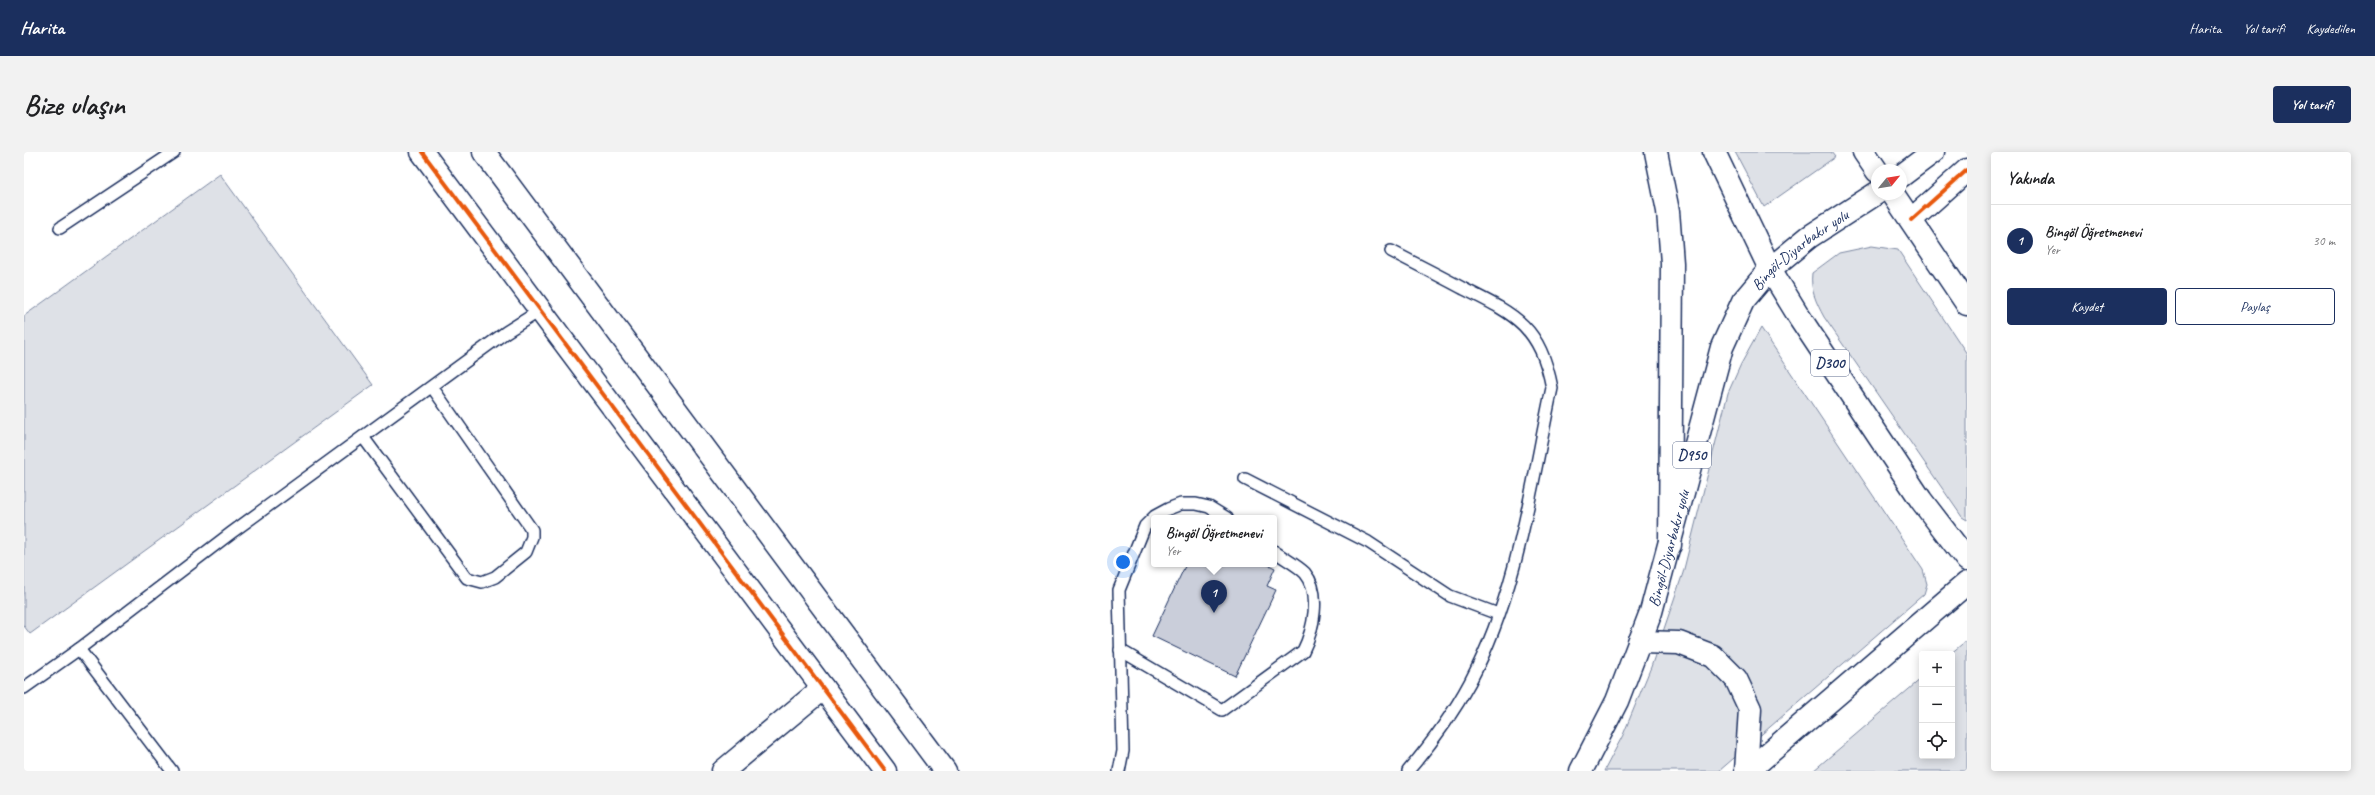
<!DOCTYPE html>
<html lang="tr">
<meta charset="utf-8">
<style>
body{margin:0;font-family:Caveat,sans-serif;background:#f2f2f2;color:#202124}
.controls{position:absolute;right:12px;bottom:12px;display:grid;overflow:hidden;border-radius:4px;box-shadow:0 2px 10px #0003}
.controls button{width:36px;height:36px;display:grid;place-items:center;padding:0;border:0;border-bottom:1px solid #e0e0e0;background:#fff;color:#202124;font:20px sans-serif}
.compass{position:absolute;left:1847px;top:12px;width:36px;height:36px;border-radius:50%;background:#fff;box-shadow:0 2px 10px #0003;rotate:60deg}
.you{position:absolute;left:1099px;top:410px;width:14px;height:14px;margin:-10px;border:3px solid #fff;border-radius:50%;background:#1a73e8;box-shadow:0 0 0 6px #1a73e833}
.badge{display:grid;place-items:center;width:26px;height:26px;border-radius:50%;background:#1b2f5e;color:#fff;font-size:13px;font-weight:700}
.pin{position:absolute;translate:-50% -33px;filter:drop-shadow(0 1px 2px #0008)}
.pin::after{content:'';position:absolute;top:21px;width:14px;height:12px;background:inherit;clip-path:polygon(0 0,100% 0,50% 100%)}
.popup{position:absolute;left:1127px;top:363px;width:126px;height:52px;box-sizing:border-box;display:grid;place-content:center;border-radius:4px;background:#fff;filter:drop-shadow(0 1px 3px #0005);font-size:13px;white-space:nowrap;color:#757577}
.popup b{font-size:15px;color:#202124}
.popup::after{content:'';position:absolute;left:50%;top:100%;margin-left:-8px;border:8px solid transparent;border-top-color:#fff}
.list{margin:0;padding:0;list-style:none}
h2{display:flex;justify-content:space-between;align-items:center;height:52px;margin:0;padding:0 16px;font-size:17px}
h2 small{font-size:13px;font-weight:400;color:#757577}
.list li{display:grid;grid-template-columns:26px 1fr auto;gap:12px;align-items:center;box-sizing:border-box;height:72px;padding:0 16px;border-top:1px solid #e0e0e0}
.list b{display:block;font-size:15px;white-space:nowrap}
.list p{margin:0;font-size:13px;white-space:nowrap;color:#757577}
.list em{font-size:13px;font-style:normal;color:#757577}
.actions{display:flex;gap:8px;padding:12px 16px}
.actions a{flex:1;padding:9px 0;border:1px solid #1b2f5e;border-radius:4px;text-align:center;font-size:14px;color:#1b2f5e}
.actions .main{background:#1b2f5e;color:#fff}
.icon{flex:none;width:22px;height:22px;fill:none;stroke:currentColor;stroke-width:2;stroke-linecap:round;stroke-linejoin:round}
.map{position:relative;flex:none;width:1943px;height:619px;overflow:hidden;border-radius:4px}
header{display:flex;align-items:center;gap:24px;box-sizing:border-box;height:56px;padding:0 20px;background:#1b2f5e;color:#fff}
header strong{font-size:19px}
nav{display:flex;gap:22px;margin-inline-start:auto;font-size:14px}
.intro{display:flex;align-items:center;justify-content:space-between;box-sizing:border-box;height:96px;padding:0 24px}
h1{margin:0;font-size:28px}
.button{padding:10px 18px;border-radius:4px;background:#1b2f5e;color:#fff;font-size:14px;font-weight:700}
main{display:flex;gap:24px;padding:0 24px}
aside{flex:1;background:#fff;border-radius:4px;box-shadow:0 2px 10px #0003}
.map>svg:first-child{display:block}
</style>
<header>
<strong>Harita</strong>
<nav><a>Harita</a><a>Yol tarifi</a><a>Kaydedilen</a></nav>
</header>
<div class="intro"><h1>Bize ulaşın</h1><a class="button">Yol tarifi</a></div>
<main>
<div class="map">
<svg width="1943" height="619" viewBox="0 0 1943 619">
<rect width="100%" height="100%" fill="#fff"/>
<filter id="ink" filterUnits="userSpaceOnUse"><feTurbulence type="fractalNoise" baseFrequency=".025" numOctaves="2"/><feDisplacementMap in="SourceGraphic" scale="8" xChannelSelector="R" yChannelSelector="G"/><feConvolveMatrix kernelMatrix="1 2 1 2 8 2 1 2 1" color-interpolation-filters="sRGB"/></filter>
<g filter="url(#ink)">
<g fill="#dee1e7" stroke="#7c88a2">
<path d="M 1711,0 L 1807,0 L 1811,5 L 1740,55 Z"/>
<path d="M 196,22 L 349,233 L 6,482 L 0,474 L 0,164 Z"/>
<path d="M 1848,94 L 1874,98 L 1943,202 L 1943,368 L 1938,365 L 1800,165 C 1792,150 1786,138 1788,121 L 1815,101 Z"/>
<path d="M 1737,176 L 1899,418 L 1903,432 L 1900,442 L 1695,619 L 1580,619 L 1599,583 L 1627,515 L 1659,421 L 1704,241 L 1717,212 Z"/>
<path d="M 1943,488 L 1943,619 L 1789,619 L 1898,526 L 1898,604 L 1928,604 L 1928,502 L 1926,502 Z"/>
</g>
<path fill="#caceda" stroke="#1b2f5e" d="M 1162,412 L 1243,412 L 1251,416 L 1243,434 L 1252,438 L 1211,524 L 1128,484 Z"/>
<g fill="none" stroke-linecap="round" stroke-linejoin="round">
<defs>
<g id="lane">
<path d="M 36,76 L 150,0"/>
<path d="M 1367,99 C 1392,112 1416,124 1440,137 C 1492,163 1516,174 1528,236 C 1507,334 1494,440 1446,530 C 1429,562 1408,591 1384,619"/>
<path d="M 339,285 L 443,426 L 458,430 L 471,425 L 502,400 L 508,385 L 508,378 L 408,235"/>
<path d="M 1221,327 L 1344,390 L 1426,444 L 1474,462"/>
<path d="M 55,497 L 148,619"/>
<path d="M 1096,498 L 1198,558 L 1279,499 C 1289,479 1298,441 1281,421 C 1273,413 1259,406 1250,399"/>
<path d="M 0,536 L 55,497 L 207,381 L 482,180 L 517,158"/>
<path d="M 1095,619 L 1099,599 L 1095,438 L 1121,374 L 1131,364 L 1144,357 L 1157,352 L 1172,352 L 1185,355 L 1203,366"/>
</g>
<path id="street" d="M 699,619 L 799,536"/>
<g id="secondary">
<path d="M 398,0 L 861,619"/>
<path d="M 460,0 L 921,619"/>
<path d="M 1877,24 L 1909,0"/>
<path d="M 1887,68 L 1943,18"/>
</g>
<g id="primary">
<path d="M 1615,490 L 1655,491 L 1689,504 L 1712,527 L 1726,557 L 1722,619"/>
<path id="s1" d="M 1557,619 L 1593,549 L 1627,460 L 1698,195 L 1719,149 L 1746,117 L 1785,85 L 1853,41"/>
<path d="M 1724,619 L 1943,431"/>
</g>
<g id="highway">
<path d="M 1632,0 L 1644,59 L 1648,111 L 1646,393"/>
<path d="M 1690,0 L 1746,117 L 1776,166 L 1897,348 L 1943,408"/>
<path d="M 1840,0 L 1853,19"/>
<path d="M 1869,42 L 1943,152"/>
</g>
</defs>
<use href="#lane" stroke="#1b2f5e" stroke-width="14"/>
<use href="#street" stroke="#1b2f5e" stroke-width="25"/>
<use href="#secondary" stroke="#1b2f5e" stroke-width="25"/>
<use href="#primary" stroke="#1b2f5e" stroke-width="25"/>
<use href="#highway" stroke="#1b2f5e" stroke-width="25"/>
<use href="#lane" stroke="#fff" stroke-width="11"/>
<use href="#street" stroke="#fff" stroke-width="22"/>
<use href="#secondary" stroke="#fff" stroke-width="22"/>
<use href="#primary" stroke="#fff" stroke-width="22"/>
<use href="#highway" stroke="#fff" stroke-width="22"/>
<defs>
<g id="cycleway">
<path d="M 398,0 L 861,619"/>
<path d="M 1887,68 L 1943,18"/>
</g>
</defs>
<use href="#cycleway" stroke="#fff" stroke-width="6"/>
<use href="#cycleway" stroke="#e8590c" stroke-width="4"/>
</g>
</g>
<g text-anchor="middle" stroke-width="3" stroke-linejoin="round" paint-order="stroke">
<g fill="#fff" stroke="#5f6d8e" stroke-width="1">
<rect x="1787" y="198" width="38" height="26" rx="3"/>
<rect x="1649" y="290" width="38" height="26" rx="3"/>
</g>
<g font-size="15" font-weight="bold" fill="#1b2f5e">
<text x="1806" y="216">D300</text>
<text x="1668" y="308">D950</text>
</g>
<g font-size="16" fill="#1b2f5e" stroke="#fff">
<text dy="6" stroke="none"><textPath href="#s1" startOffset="576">Bingöl-Diyarbakır yolu</textPath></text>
<text dy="6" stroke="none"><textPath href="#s1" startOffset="240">Bingöl-Diyarbakır yolu</textPath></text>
</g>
</g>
</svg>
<div class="controls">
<button>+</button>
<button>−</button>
<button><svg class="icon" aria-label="locate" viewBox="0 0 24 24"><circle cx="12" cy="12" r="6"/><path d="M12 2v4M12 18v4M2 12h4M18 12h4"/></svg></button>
</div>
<svg class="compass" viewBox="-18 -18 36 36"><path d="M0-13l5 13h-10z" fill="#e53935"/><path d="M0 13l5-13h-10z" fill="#757577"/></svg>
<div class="you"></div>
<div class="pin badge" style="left:1190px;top:461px">1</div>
<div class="popup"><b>Bingöl Öğretmenevi</b>Yer</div>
</div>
<aside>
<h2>Yakında<small></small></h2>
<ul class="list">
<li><span class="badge">1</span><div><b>Bingöl Öğretmenevi</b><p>Yer</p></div><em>30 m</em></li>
</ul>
<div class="actions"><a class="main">Kaydet</a><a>Paylaş</a></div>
</aside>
</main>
